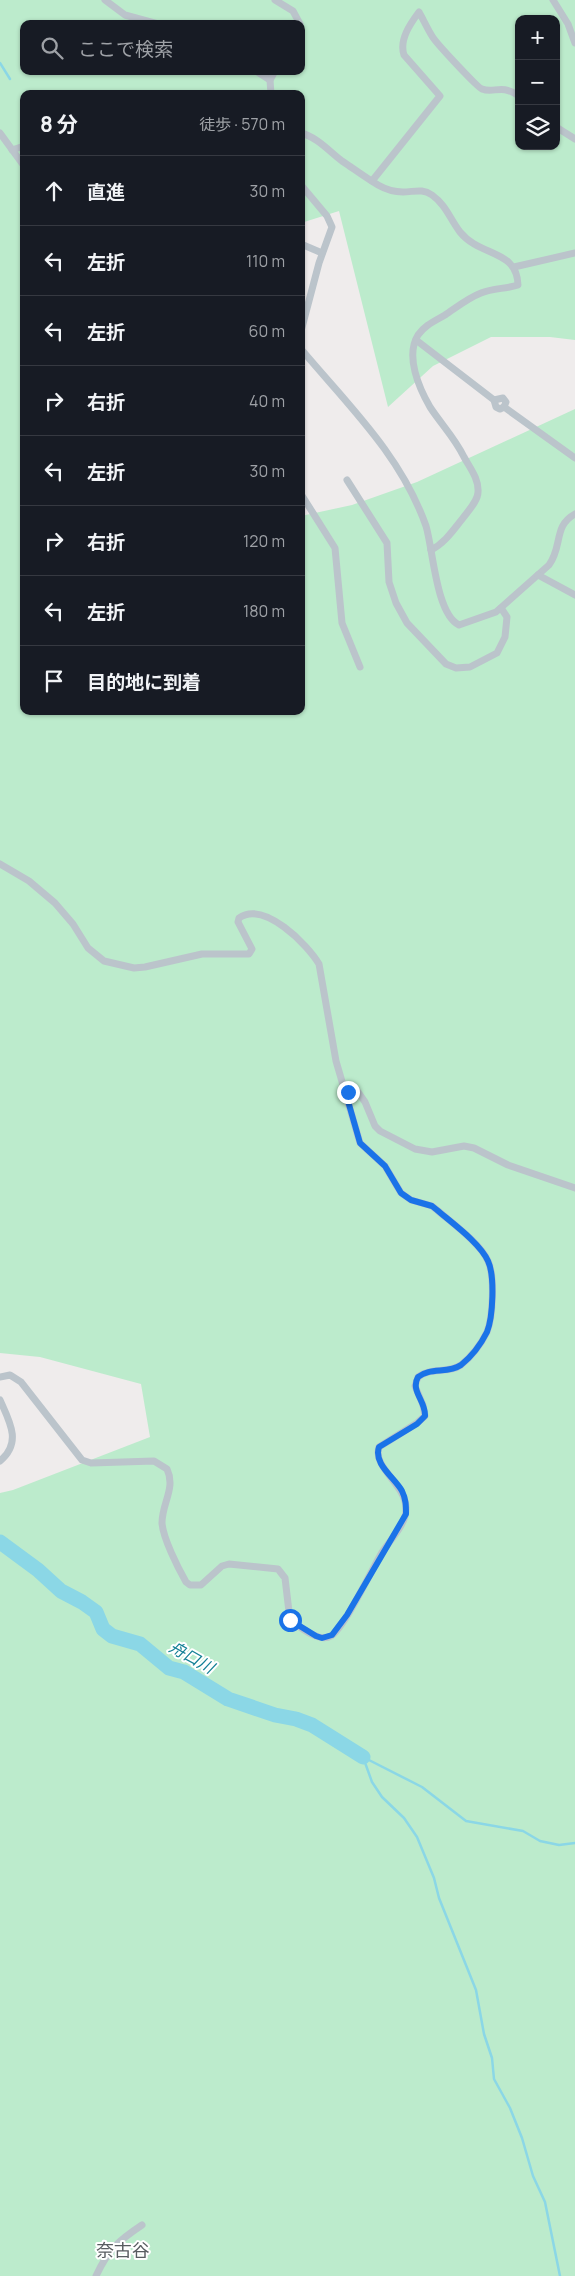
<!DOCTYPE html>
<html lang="ja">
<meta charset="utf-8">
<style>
body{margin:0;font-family:Manrope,"Noto Sans JP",sans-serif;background:#20242c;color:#f1f3f6}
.controls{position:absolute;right:15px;top:15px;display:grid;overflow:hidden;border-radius:10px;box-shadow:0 1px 4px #0004}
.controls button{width:45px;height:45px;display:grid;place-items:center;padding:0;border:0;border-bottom:1px solid #363941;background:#171b24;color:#f1f3f6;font:25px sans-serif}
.stop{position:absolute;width:15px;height:15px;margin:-11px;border:4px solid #1a73e8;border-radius:50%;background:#fff}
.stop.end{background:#1a73e8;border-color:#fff;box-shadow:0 1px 5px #0008}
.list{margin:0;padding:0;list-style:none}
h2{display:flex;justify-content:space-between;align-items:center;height:65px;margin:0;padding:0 20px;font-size:21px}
h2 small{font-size:16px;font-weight:400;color:#9ea1a6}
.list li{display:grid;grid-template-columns:32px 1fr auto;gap:15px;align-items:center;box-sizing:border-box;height:70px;padding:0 20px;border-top:1px solid #363941}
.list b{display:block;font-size:19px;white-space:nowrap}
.list em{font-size:16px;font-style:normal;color:#9ea1a6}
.icon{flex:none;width:28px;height:28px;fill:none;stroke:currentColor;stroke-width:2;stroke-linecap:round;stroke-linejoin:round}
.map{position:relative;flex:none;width:575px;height:2276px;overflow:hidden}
.search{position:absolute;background:#171b24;box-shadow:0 1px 4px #0004;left:20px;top:20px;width:285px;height:55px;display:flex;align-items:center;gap:12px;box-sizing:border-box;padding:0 18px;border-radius:10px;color:#9ea1a6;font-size:19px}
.panel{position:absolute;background:#171b24;box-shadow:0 1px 4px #0004;left:20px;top:90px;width:285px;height:625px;border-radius:10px}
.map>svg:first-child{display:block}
</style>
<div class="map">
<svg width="575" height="2276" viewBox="0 0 575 2276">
<rect width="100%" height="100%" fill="#efecec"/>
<path fill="#bcebcc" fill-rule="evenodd" d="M 0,0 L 575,0 L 575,340 L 550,337 L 491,337 L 433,366 L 388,407 L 339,211 L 301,223 L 301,94 L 24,94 L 24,711 L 301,711 L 301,516 L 352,505 L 417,482 L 575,409 L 575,2276 L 0,2276 L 0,1493 L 13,1490 L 150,1437 L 141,1384 L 40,1357 L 0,1353 ZM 519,19 L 556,19 L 556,146 L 519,146 ZM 24,24 L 301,24 L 301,71 L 24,71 Z"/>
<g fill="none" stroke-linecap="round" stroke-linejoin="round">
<g stroke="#8bd7e6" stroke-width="2.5">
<path d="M 0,63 L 10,79"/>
<path d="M 363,1757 L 372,1782 L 382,1797 L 404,1818 L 417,1837 L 434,1878 L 439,1898 L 476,1990 L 484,2034 L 492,2058 L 494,2079 L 510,2108 L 522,2138 L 533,2176 L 545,2202 L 560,2276"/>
<path d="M 363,1757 L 422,1787 L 466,1821 L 523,1831 L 540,1841 L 559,1845 L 575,1843"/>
</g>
<path stroke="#8bd7e6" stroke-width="15" d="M 0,1542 L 38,1570 L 61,1591 L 82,1602 L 96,1612 L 103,1629 L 112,1636 L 140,1644 L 169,1668 L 184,1672 L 228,1699 L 275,1715 L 296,1719 L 312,1725 L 363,1757"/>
<g stroke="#bbc4cb" stroke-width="7">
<path d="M 105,0 L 125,15 L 158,24"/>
<path d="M 275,0 L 293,11 L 300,24"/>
<path d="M 553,0 L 568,24 L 575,43"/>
<path d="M 256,71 L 270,80"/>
<path d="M 271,94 L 270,80 L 275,71"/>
<path d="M 556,127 L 575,139"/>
<path d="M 0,133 L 24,166"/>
<path d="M 301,133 C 317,137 330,152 342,161 C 354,169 366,178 378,185 C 385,189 394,192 403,192 C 414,192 422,188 432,195 C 446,205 450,219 460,232 C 480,257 517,249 518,285 C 506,289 493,288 481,293 C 468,298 457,307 445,315 C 435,321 425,325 418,335 C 405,356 419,388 430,407 C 441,424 455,438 464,457 C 470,468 479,479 478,492 C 478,501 468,511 463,518 C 454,529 445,543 431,550"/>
<path d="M 12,150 L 24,146"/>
<path d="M 372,181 L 440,96 L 404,55 C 399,40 410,24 419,12 C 423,19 427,28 432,36 C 435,42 478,88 482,89 C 495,94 500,83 519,96"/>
<path d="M 301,185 L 327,216 L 332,227 L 319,263 L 301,331"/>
<path d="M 301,244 L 322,253"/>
<path d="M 514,267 L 575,253"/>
<path d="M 416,340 L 494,400 L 496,407 L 500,409 L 504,407 L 575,458"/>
<path d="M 301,349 C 348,405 401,455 426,526 C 433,549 436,614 459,625 L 496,612 L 549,565 C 563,546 553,526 575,514"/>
<path d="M 494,400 L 503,398 L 506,402 L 504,407"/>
<path d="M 347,480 L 387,543 L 389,582 L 396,603 L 407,623 L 446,664 L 456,668 L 470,667 L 497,653 L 505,637 L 507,617 L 501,608"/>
<path d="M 301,494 L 335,548 L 342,623 L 360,667"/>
<path d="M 538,575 L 575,595"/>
<path d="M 0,864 L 29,881 L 55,903 L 73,924 L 88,948 L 104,961 L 134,968 L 145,967 L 202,954 L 249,954 L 252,949 L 238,922 L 239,918 C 264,900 308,945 319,964 L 336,1061 L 360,1143 L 385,1166 L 401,1193 L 411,1200 L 432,1206 L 437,1210 C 452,1223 480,1243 488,1261 C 495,1276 493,1317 487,1332 C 481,1344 471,1357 461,1365 C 448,1374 430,1367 418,1377 L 415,1386 L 423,1405 L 425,1416 L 417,1423 L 379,1447 C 372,1467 406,1485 406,1508 C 407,1524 389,1541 381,1554 C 371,1571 345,1627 331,1636 C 319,1643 300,1627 290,1620 L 285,1578 L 278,1569 L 229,1564 L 222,1566 L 201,1585 L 190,1585 L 186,1582 C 178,1568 163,1538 162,1523 C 162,1503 176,1488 167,1469 L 154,1461 L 91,1463 L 82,1460 L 21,1382 L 10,1375 L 0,1377"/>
<path d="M 346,1094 L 350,1090 L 358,1092 L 365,1102 L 375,1126 L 380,1131 L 415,1149 L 432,1152 L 464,1146 L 474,1148 L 508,1165 L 575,1188"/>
<path d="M 0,1400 C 10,1422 22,1443 0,1461"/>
<path d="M 96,2276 C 108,2250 118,2241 142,2225"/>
</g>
</g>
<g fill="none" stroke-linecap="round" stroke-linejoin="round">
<path stroke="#1a73e8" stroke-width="6" d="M 290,1620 L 316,1636 L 322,1638 L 332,1635 L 347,1615 L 406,1514 C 406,1506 406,1499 402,1491 C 395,1478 373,1464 379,1447 L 417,1424 L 425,1416 C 426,1401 410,1391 418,1377 C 430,1367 448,1374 461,1365 C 471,1357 481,1344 487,1332 C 493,1317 495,1276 488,1261 C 480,1243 452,1223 437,1210 L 432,1206 L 411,1200 L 401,1193 L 385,1166 L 360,1143 L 346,1094 L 348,1092"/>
</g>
<g text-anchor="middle" stroke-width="4" stroke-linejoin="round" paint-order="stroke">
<g font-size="16" font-style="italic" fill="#148096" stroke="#fff">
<text transform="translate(192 1657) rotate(29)" y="6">舟口川</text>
</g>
<g font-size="18" fill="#595d61" stroke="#fff">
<text x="123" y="2257">奈古谷</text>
</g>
</g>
</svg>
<div class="controls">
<button>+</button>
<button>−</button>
<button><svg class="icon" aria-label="layers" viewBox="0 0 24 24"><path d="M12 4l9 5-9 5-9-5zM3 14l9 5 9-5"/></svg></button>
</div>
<div class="stop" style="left:290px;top:1620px"></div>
<div class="stop end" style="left:348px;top:1092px"></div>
<div class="search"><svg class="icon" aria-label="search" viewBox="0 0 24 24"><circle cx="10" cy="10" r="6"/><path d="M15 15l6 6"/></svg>ここで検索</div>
<section class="panel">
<h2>8 分<small>徒歩 · 570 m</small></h2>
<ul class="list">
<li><svg class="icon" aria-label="ahead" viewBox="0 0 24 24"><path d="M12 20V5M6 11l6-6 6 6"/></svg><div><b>直進</b></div><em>30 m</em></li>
<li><svg class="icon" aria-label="left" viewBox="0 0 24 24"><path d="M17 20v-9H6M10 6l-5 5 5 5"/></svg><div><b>左折</b></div><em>110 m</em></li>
<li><svg class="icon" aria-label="left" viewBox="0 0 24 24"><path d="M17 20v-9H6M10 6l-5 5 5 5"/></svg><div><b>左折</b></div><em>60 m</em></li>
<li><svg class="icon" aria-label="right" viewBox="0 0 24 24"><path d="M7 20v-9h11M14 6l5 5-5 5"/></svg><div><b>右折</b></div><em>40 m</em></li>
<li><svg class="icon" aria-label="left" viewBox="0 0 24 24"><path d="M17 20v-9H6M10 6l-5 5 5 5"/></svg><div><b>左折</b></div><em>30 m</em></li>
<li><svg class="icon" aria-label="right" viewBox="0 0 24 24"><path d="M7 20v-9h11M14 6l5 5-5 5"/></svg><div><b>右折</b></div><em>120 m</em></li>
<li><svg class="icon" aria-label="left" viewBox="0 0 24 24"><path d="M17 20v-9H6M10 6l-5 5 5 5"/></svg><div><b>左折</b></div><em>180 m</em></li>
<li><svg class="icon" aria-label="arrive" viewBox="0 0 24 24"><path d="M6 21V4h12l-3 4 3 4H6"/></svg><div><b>目的地に到着</b></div></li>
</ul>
</section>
</div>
